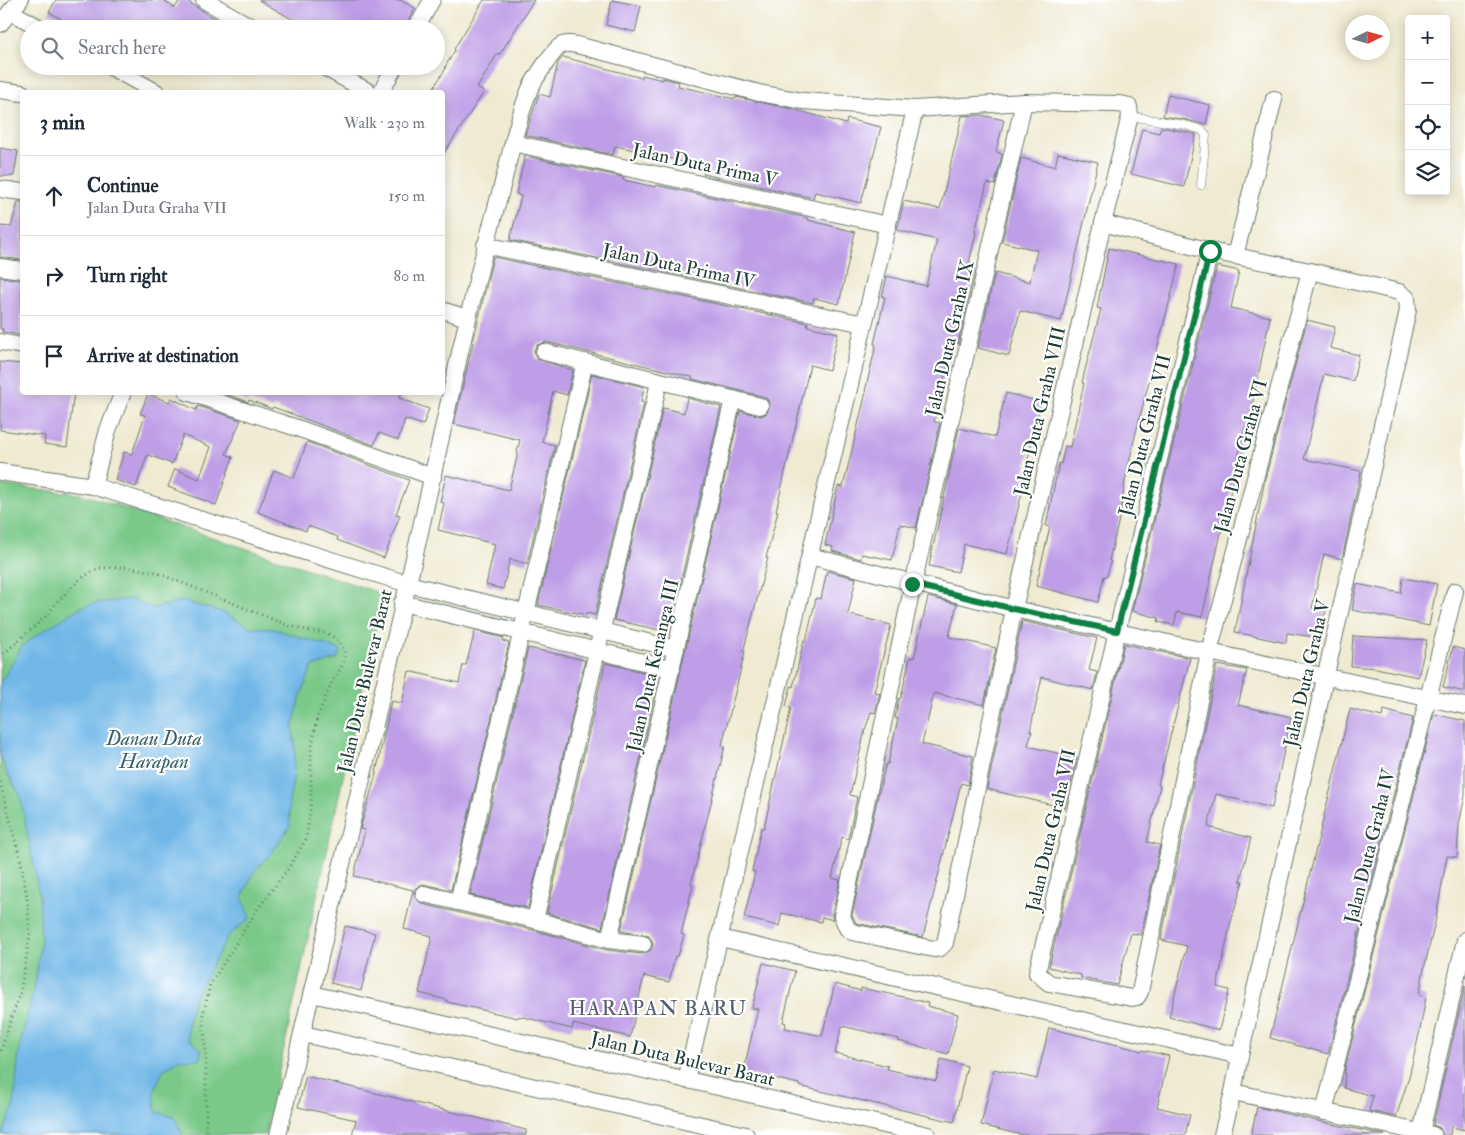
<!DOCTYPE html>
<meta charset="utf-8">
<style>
body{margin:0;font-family:"IM FELL Double Pica",serif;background:#f2f2f3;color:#1f2937}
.controls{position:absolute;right:15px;top:15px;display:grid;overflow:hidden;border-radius:5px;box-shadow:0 2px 12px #0003}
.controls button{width:45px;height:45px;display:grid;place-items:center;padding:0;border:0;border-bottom:1px solid #e0e1e3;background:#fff;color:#1f2937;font:25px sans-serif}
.compass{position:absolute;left:1345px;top:15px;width:45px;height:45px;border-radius:50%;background:#fff;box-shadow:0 2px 12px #0003;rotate:85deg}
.stop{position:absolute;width:15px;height:15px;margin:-11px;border:4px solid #0b8043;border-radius:50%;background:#fff}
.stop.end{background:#0b8043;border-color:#fff;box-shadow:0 1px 5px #0008}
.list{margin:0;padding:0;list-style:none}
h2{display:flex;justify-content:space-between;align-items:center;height:65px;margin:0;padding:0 20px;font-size:21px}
h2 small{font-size:16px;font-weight:400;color:#747a83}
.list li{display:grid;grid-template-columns:32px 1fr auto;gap:15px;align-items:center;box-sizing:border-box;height:80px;padding:0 20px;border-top:1px solid #e0e1e3}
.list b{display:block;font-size:19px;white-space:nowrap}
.list p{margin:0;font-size:16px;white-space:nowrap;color:#747a83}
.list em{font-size:16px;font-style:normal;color:#747a83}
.icon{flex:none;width:28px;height:28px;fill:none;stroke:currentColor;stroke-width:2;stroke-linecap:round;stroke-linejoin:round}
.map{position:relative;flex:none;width:1465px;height:1135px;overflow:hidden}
.search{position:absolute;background:#fff;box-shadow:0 2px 12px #0003;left:20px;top:20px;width:425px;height:55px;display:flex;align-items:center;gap:12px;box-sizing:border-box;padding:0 18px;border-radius:28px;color:#747a83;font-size:19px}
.panel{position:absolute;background:#fff;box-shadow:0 2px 12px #0003;left:20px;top:90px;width:425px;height:305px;border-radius:5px}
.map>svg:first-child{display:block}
</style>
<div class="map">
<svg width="1465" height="1135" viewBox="0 0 1465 1135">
<rect width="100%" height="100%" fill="#fff"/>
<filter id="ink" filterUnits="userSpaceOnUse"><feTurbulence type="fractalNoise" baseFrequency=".02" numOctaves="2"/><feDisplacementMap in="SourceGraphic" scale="10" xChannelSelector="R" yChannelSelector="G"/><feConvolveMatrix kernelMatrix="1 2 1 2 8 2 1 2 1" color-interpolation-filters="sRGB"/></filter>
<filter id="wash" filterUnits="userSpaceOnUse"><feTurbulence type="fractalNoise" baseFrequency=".0096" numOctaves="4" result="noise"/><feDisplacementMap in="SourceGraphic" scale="20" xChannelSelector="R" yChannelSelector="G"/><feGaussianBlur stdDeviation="1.12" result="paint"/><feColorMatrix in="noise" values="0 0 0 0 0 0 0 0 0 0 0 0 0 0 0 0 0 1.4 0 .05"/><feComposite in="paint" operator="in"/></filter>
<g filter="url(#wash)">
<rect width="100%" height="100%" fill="#efead1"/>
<path fill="#7ac989" stroke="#4c835e" d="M 0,485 L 82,494 L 383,594 L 265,1135 L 0,1135 Z"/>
<path fill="#70b7e7" stroke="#487a8e" d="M 131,599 L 153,608 L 183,601 L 225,613 L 250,627 L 274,629 L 341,650 L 337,659 L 312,667 L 301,695 L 293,726 L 295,749 L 293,781 L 289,802 L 290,826 L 272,853 L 255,870 L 242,897 L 250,918 L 228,936 L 193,1000 L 188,1022 L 188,1039 L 201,1049 L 200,1059 L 179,1060 L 163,1070 L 154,1092 L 156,1112 L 174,1116 L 183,1135 L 2,1135 L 14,1105 L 19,1050 L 35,983 L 41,940 L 39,894 L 20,795 L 6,771 L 0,755 L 0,683 L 23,645 L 44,630 L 80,608 L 95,603 Z"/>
<g id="blocks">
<g fill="#be9ee7">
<path d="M 56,0 L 163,0 L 175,8 L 180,0 L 185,0 L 232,29 L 78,29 L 49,12 Z"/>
<path d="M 259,0 L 400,0 L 415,8 L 404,29 L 309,29 Z"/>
<path d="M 484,0 L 534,0 L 500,54 L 498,53 L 477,88 L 484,92 L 442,156 L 442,92 L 431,92 L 446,68 L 445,67 L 455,50 L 454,49 Z"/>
<path d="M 612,0 L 641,6 L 635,32 L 606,25 Z"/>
<path d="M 563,57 L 642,78 L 642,75 L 663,80 L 663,78 L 679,82 L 678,86 L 735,99 L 736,97 L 793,109 L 846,124 L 847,119 L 881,127 L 861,203 L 815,192 L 813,198 L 703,174 L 705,168 L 653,154 L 615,146 L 613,155 L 525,135 L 539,94 L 550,97 L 558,63 Z"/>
<path d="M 1168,95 L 1210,105 L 1206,125 L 1187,120 L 1163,116 Z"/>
<path d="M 981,115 L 1004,120 L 996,152 L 1002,154 L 995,185 L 987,183 L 975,232 L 976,233 L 968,267 L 975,269 L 958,344 L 953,342 L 935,417 L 934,422 L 940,423 L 916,528 L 900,524 L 892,560 L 862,554 L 861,559 L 832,551 L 833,547 L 825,545 L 838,486 L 843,487 L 866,392 L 865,391 L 876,345 L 874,344 L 885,297 L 882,297 L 887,276 L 926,286 L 937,240 L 897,230 L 904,201 L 940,209 L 962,116 Z"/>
<path d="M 1161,127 L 1196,134 L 1184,187 L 1131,174 L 1142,129 L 1159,133 Z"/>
<path d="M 0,148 L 18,151 L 14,176 L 0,176 Z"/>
<path d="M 1058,153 L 1098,162 L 1061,321 L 1020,311 L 1009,356 L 978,348 L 995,273 L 1030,282 L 1037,250 L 1002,242 L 1021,158 L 1055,167 Z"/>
<path d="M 525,156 L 623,177 L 623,180 L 656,187 L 656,185 L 808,218 L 808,220 L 855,232 L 839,304 L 814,298 L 813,303 L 510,240 L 521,196 L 516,194 Z"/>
<path d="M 18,202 L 22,202 L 22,260 L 0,257 L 0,226 L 11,227 Z"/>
<path d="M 1109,248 L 1179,264 L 1135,436 L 1125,481 L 1121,511 L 1109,561 L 1111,561 L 1107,576 L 1104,576 L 1098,602 L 1036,586 L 1050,527 L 1046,526 L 1059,463 L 1061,464 L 1065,446 L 1070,447 L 1084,383 L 1082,383 L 1085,370 L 1101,309 L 1097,308 Z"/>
<path d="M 493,257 L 808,323 L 807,326 L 838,333 L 829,370 L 810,365 L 776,511 L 778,511 L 766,558 L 768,558 L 743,652 L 745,652 L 722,745 L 725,746 L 691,884 L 693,885 L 681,934 L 684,935 L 678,956 L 675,956 L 669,982 L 644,976 L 630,1037 L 573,1024 L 572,1029 L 519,1016 L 518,1018 L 447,1002 L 447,1000 L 419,993 L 432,936 L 404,929 L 413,890 L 354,876 L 365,830 L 360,829 L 375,778 L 391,701 L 402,703 L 409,671 L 459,683 L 463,665 L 466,665 L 475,631 L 504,638 L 503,641 L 509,643 L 451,890 L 422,884 L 416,888 L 414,892 L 415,897 L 422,904 L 533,930 L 607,950 L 642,954 L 651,950 L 653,945 L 652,940 L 649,936 L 621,931 L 740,411 L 762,416 L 767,413 L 770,404 L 767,399 L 762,396 L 692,379 L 692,377 L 546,342 L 537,345 L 534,350 L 535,355 L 537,359 L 573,370 L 567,395 L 553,391 L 542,442 L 555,445 L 527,564 L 510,559 L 503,589 L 486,585 L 495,544 L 438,530 L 444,503 L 440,502 L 446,475 L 509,490 L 518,453 L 517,452 L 520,440 L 454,424 Z"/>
<path d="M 1217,266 L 1239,271 L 1231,308 L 1270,317 L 1251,411 L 1262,413 L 1258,430 L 1245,427 L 1202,617 L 1177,612 L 1174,625 L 1158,622 L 1159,618 L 1132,611 Z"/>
<path d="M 0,277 L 22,280 L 20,335 L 2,332 L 3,329 L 0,329 Z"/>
<path d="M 1307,320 L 1335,327 L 1330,348 L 1359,355 L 1353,381 L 1324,374 L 1304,459 L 1361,471 L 1342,559 L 1324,554 L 1312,608 L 1326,609 L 1321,638 L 1287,633 L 1286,643 L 1235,632 L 1265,479 Z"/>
<path d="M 0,362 L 22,364 L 22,392 L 74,392 L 67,447 L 44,444 L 45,436 L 0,430 Z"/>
<path d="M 592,374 L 644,387 L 641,402 L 644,403 L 595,615 L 586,613 L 586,615 L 538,605 Z"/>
<path d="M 221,392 L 402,392 L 399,398 L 429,409 L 423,425 L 405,419 L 398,440 L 379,433 L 374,445 L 273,407 L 272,409 L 249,400 L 248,402 Z"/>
<path d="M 1006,393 L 1041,402 L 1024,476 L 1026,476 L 1007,554 L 964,544 L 958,572 L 929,566 L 959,428 L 995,437 Z"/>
<path d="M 148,394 L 169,402 L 171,398 L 196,410 L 198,406 L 241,420 L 226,454 L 233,457 L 216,505 L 168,487 L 175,469 L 199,479 L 211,447 L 183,435 L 172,464 L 149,455 L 147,456 L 136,487 L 115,480 L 124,452 L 132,454 L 145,415 L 140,414 Z"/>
<path d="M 687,398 L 721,407 L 669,632 L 614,620 L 663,408 L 684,413 Z"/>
<path d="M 307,442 L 409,480 L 396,514 L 400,515 L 384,558 L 337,540 L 338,537 L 308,526 L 306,531 L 258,512 L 274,470 L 294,478 Z"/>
<path d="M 827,571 L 856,578 L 848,614 L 891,625 L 874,692 L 880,693 L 875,713 L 871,712 L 865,730 L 850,795 L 857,797 L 848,839 L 842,837 L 832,878 L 840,880 L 832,914 L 833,920 L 822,917 L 821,922 L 782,913 L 779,926 L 744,918 L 755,872 L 752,871 L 756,852 L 761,828 L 764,828 L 791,708 L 786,706 L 791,686 L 793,687 L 804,640 L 806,641 L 816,598 L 821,599 Z"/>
<path d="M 1403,578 L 1437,584 L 1429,626 L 1352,610 L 1357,584 L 1401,593 Z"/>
<path d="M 928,597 L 957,604 L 949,637 L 996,648 L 984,705 L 934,693 L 922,744 L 973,756 L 968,785 L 961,783 L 923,937 L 856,923 L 852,915 L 879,791 L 886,764 L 888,764 L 898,719 L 895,718 L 899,698 L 901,698 L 910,657 L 914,658 Z"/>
<path d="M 1022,621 L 1097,638 L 1089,670 L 1097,672 L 1093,690 L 1042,677 L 1030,731 L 1032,731 L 1028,746 L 1077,758 L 1065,808 L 987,789 Z"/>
<path d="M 1353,636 L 1427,640 L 1418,677 L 1376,668 L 1351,666 Z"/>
<path d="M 1124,644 L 1190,658 L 1158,785 L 1160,786 L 1147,842 L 1160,845 L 1141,935 L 1131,933 L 1117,985 L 1081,978 L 1081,975 L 1049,967 Z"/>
<path d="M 1453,647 L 1465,650 L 1465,692 L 1443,687 Z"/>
<path d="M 528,648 L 585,660 L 528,908 L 470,895 Z"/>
<path d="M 605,663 L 659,676 L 602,928 L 547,913 Z"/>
<path d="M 1217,665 L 1247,670 L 1238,705 L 1291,717 L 1272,808 L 1216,794 L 1208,827 L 1251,838 L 1240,881 L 1243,881 L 1230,925 L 1217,987 L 1229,990 L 1219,1030 L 1169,1017 L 1187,946 L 1161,940 Z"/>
<path d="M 1350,709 L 1382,717 L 1384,710 L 1413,718 L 1328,1054 L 1270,1038 Z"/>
<path d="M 1434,714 L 1465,721 L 1465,796 L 1459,824 L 1457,857 L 1447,856 L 1436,918 L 1423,973 L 1419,995 L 1426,997 L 1420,1030 L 1409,1077 L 1396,1117 L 1369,1111 L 1373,1096 L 1344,1088 L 1345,1068 Z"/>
<path d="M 345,926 L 375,933 L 361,991 L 331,983 Z"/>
<path d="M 763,963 L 795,971 L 783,1022 L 786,1023 L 785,1028 L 822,1036 L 835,984 L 861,991 L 861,988 L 908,998 L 928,1003 L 927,1006 L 958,1014 L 948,1054 L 898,1041 L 899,1039 L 842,1026 L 835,1053 L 888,1066 L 887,1069 L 936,1081 L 941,1059 L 967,1066 L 954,1122 L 799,1086 L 799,1084 L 773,1078 L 772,1080 L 743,1073 L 758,1009 L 752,1008 Z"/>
<path d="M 1465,986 L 1465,1130 L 1451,1127 L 1450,1135 L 1443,1135 L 1440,1128 L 1433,1125 Z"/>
<path d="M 1049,1028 L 1142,1051 L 1142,1050 L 1169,1056 L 1157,1107 L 1190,1115 L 1185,1135 L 1022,1135 L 981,1125 L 994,1069 L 1037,1079 Z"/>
<path d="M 306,1076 L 526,1130 L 526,1135 L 352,1135 L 356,1120 L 298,1107 Z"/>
<path d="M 1257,1107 L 1322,1122 L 1385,1135 L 1251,1135 Z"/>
</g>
</g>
</g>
<g filter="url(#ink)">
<use href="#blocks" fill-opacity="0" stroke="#687a6b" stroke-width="1"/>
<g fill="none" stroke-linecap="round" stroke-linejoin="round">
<defs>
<path id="lane" d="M 1130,116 L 1185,125 L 1202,130 L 1206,135 L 1201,185"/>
<g id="street">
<path d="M 204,0 L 255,29"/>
<path d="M 11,12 L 42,29"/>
<path d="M 0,24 L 20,0"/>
<path d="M 416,29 L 432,0"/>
<path d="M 109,66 L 156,92"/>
<path d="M 322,66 L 369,92"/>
<path d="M 0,90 L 22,93"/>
<path d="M 381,92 L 395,66"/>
<path d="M 513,143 L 888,225"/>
<path d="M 0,189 L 22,192"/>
<path d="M 1103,223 L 1210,251 L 1310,271 L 1399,292 L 1407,298 L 1408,310 L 1240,1056 L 1233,1092 L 1222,1135"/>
<path d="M 485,245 L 864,324"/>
<path d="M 1210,251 L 1117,631 L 1037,973 L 1049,983 L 1132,998 L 1137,997 L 1140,992 L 1209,652 L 1310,271"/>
<path d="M 1235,256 L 1274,99"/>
<path d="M 0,267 L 22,270"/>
<path d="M 442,310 L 467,318"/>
<path d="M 0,342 L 22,346"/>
<path d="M 544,352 L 760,406"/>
<path d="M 187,392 L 300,429 L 433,477"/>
<path d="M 0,472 L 93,486 L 408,584 L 278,1135"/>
<path d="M 93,486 L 108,430 L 123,392"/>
<path d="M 810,556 L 1014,609 L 1209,652 L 1465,706"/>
<path d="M 402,603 L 672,669"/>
<path d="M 676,649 L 408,584 C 439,453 464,320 501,190 C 510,157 516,123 529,91 C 533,82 553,49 562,45 C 567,43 572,44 577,45 L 759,93 L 803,101 L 915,109 L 1024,102 L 1118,104 L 1125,105 L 1129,107 L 1130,116 L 1103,223 L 1014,609 L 945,943 L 940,948 L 934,949 L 852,932 L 847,928 L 842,916 L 913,584 L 1024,102"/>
<path d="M 424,894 L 535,920 L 609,940 L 643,944"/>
<path d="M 458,902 L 585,362"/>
<path d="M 535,920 L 659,382"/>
<path d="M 720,938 L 1240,1056"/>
<path d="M 609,940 L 733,399"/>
<path d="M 312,994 L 928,1135"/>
<path d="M 303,1034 L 746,1135"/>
<path d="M 686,1080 L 915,109"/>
<path d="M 1233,1092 L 1433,1135"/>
<path d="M 1324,1112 L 1455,591"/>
<path d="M 1421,1132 L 1465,940"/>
</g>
</defs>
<use href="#lane" stroke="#687a6b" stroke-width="9"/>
<use href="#street" stroke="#687a6b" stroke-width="18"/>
<g stroke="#687a6b" stroke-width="3" stroke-dasharray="1 4" stroke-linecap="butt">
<path d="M 0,657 L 45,617 L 58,601 L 79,580 L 98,568 L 126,567 L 155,572 L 287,625 L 310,631 L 326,633 L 338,640 L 345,651 L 345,658 L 341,668 L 333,680 L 317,718 L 311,751 L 311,804 L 306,839 L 288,869 L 256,911 L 210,985 L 203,1015 L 206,1061 L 206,1135"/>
<path d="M 0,782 L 21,862 L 27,897 L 30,935 L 20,993 L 0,1053"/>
</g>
<use href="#lane" stroke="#fff" stroke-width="8"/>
<use href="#street" stroke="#fff" stroke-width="16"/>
</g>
</g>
<g fill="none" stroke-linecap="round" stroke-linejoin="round" filter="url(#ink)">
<path stroke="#0b8043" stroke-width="6" d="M 912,584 L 1014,609 L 1117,631 L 1210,251"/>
</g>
<g text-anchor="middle" stroke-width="4.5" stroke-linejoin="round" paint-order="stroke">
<g font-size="19" fill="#1f3d34" stroke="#fff">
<text transform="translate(705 164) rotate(12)" y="7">Jalan Duta Prima V</text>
<text transform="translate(679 265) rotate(12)" y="7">Jalan Duta Prima IV</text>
<text transform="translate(949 338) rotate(-77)" y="7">Jalan Duta Graha IX</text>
<text transform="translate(1039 411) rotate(-77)" y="7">Jalan Duta Graha VIII</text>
<text transform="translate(1144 435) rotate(-76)" y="7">Jalan Duta Graha VII</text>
<text transform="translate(1240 456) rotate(-75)" y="7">Jalan Duta Graha VI</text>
<text transform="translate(652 665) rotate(-77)" y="7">Jalan Duta Kenanga III</text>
<text transform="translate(1306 673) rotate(-77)" y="7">Jalan Duta Graha V</text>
<text transform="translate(364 681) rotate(-77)" y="7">Jalan Duta Bulevar Barat</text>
<text transform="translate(1050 830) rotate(-77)" y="7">Jalan Duta Graha VII</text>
<text transform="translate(1369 846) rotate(-76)" y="7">Jalan Duta Graha IV</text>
<text transform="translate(683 1058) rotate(13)" y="7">Jalan Duta Bulevar Barat</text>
</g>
<g font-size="20" font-style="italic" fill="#37626a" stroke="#fff">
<text x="154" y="745">Danau Duta<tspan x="154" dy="23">Harapan</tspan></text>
</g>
<g font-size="21" letter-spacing="1" fill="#575f73" stroke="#fff">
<text x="658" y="1015">HARAPAN BARU</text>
</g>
</g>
</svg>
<div class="controls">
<button>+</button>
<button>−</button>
<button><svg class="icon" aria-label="locate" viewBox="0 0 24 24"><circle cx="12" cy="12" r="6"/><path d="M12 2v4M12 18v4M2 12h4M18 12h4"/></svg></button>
<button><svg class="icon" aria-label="layers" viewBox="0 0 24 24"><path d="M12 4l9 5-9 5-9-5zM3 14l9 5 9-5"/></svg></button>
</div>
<svg class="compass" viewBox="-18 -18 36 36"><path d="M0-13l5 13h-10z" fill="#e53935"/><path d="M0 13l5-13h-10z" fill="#747a83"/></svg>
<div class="stop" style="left:1210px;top:251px"></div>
<div class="stop end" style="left:912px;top:584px"></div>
<div class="search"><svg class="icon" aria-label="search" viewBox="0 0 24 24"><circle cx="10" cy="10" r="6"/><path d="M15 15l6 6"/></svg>Search here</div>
<section class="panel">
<h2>3 min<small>Walk · 230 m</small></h2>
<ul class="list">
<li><svg class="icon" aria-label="ahead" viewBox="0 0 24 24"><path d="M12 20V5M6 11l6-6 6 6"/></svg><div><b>Continue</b><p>Jalan Duta Graha VII</p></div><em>150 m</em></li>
<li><svg class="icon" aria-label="right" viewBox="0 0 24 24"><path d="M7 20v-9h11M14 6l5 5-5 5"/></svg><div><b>Turn right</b></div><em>80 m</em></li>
<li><svg class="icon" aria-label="arrive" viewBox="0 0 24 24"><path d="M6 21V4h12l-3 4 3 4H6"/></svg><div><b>Arrive at destination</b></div></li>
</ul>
</section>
</div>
